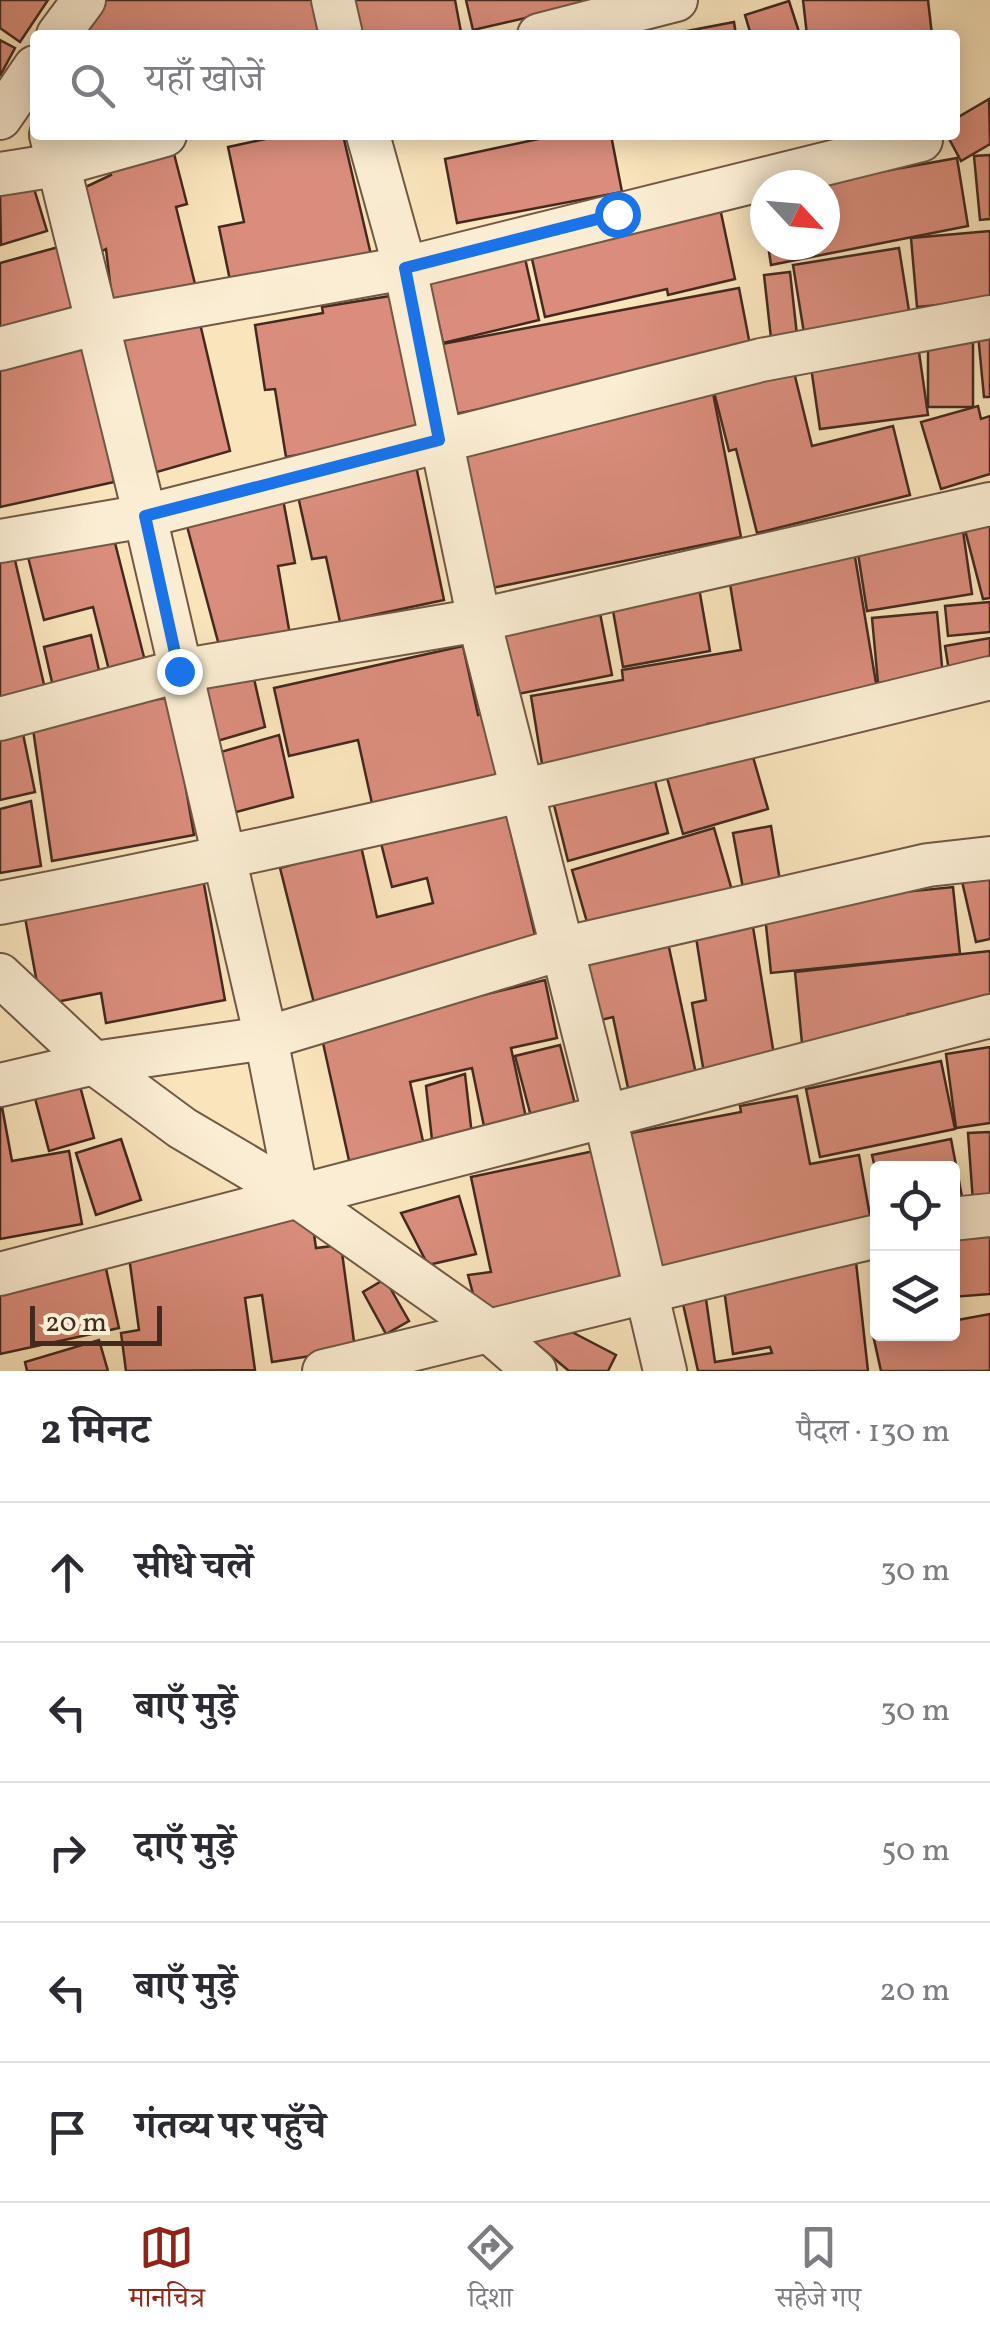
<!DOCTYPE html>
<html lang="hi">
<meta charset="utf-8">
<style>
body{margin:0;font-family:Vollkorn,"Noto Serif Devanagari",serif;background:#f2f2f3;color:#2b2b33}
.controls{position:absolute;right:30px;bottom:30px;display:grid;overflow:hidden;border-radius:10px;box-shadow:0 5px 25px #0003}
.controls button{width:90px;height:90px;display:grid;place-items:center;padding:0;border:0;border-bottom:2px solid #e1e1e2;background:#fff;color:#2b2b33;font:50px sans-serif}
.compass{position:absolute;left:750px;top:170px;width:90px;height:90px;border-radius:50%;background:#fff;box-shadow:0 5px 25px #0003;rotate:116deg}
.scale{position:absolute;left:30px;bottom:25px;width:132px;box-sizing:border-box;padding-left:10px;border:5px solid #44291e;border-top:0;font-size:28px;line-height:35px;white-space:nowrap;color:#44291e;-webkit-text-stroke:8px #fbedd3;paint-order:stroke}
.stop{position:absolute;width:30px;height:30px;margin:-22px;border:8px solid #1a73e8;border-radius:50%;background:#fff}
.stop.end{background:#1a73e8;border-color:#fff;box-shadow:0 2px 10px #0008}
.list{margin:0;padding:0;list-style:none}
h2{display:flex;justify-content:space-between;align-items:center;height:130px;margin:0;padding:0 40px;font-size:42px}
h2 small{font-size:32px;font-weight:400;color:#7c7c81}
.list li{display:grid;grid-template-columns:65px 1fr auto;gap:30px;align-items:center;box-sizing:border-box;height:140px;padding:0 40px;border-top:2px solid #e1e1e2}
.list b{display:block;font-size:38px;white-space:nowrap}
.list em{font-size:32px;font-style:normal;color:#7c7c81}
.icon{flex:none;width:55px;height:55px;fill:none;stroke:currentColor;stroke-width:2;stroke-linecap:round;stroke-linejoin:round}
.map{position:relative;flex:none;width:990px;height:1371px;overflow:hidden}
.search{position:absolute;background:#fff;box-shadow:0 5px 25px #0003;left:30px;right:30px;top:30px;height:110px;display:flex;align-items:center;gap:25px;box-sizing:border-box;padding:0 35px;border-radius:10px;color:#7c7c81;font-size:38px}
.sheet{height:830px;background:#fff}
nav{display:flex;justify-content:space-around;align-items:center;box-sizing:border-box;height:140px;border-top:2px solid #e1e1e2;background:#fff;font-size:28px;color:#7c7c81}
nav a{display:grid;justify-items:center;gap:5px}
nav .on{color:#8f2418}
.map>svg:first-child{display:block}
</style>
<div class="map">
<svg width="990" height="1371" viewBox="0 0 990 1371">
<rect width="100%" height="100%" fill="#f9e4bc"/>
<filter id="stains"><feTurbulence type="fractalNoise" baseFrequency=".002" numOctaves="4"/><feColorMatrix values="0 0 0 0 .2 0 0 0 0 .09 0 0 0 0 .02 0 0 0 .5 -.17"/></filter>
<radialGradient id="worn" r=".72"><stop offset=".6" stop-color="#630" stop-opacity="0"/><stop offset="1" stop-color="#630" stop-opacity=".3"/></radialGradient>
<g fill="#da8d7c" stroke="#44291e" stroke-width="2.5">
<path d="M 0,0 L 48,0 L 20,42 L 0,28 Z"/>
<path d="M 105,0 L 312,0 L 319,35 L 84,35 Z"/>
<path d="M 344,0 L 455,0 L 461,32 L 350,35 Z"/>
<path d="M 466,0 L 603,0 L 473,30 Z"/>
<path d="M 803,0 L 928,0 L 932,35 L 807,35 Z"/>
<path d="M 789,1 L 800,35 L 751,35 L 745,15 Z"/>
<path d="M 734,22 L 736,35 L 666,35 Z"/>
<path d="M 0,40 L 15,48 L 0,76 Z"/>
<path d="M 989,99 L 990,144 L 961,161 L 947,135 L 955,135 L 955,119 Z"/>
<path d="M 284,135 L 343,135 L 372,259 L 232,290 L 219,227 L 244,222 L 228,147 Z"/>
<path d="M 557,135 L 611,135 L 622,192 L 457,223 L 445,159 Z"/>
<path d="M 172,146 L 187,204 L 176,207 L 195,284 L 112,299 L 106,249 L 95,255 L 73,193 L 111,175 L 108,162 Z"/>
<path d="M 990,155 L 990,219 L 980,220 L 974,156 Z"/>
<path d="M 957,158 L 968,226 L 771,265 L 768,245 L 825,245 L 825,185 L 807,185 Z"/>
<path d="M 32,182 L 47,231 L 1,245 L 0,192 Z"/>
<path d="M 720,208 L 735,279 L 668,295 L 667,289 L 545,317 L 530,250 Z"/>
<path d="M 990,231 L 990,300 L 917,307 L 911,238 Z"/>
<path d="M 62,246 L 78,306 L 0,327 L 0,263 Z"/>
<path d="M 899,248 L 910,317 L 804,333 L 793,265 Z"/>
<path d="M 524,254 L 539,320 L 443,343 L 428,276 Z"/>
<path d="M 790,272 L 797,335 L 771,338 L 764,275 Z"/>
<path d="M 739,288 L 751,350 L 581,383 L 582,390 L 450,415 L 437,345 Z"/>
<path d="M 396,295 L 419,435 L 286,457 L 275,389 L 265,390 L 255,325 L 323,313 L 322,307 Z"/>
<path d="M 198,315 L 230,451 L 150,474 L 117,339 Z"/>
<path d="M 990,333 L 990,397 L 984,397 L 978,334 Z"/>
<path d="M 973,341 L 973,407 L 928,407 L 928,342 Z"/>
<path d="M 85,347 L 114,482 L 0,507 L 0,366 Z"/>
<path d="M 919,352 L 928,415 L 820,429 L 811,367 Z"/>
<path d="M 794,372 L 812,446 L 893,426 L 910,495 L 757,533 L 736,449 L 729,451 L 714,392 Z"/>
<path d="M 713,393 L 741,537 L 487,589 L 459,450 L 637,413 L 636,409 Z"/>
<path d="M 978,406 L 981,419 L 990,416 L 990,474 L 941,489 L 921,422 Z"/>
<path d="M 415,461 L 444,600 L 340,622 L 326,557 L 312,559 L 296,487 Z"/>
<path d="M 282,494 L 295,563 L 278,566 L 290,635 L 220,649 L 184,515 Z"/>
<path d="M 990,523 L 990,598 L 983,599 L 965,530 Z"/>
<path d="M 112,531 L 147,669 L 111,678 L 93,607 L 44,620 L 27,553 Z"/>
<path d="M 963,531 L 972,594 L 867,611 L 857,547 Z"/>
<path d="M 854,551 L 878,695 L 707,724 L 709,735 L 542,764 L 531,696 L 623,680 L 622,670 L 741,650 L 728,572 Z"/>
<path d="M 14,556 L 46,693 L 0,704 L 0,559 Z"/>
<path d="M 699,588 L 710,651 L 623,667 L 612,605 Z"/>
<path d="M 990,602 L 990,632 L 948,636 L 945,606 Z"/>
<path d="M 937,612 L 943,677 L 878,683 L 872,618 Z"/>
<path d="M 600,613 L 612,675 L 508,696 L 496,633 Z"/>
<path d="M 91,635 L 101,679 L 54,691 L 44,647 Z"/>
<path d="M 990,638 L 990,664 L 949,671 L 945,646 Z"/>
<path d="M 463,646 L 478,715 L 486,713 L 500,780 L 373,808 L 358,740 L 289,756 L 274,688 Z"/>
<path d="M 252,670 L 265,727 L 214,742 L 202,681 Z"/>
<path d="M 170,697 L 194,835 L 52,861 L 32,722 Z"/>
<path d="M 22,729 L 35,792 L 0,800 L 0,734 Z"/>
<path d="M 279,735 L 293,797 L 225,815 L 207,756 Z"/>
<path d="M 749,743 L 768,809 L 683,834 L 664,767 Z"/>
<path d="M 652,769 L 668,833 L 568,861 L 552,797 Z"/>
<path d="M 31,801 L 41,866 L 0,873 L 0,809 Z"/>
<path d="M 506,812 L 538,948 L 314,1003 L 280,868 L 361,846 L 377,917 L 433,903 L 427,878 L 392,887 L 381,843 Z"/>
<path d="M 771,826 L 781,887 L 744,894 L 733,833 Z"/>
<path d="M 714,828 L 733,894 L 591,936 L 572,870 Z"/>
<path d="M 990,870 L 990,939 L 976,942 L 961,877 Z"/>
<path d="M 202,873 L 225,1000 L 106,1023 L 101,993 L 41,1005 L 24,912 Z"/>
<path d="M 953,887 L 960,954 L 771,973 L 764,906 Z"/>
<path d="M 752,921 L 775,1061 L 704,1073 L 692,1003 L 706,1000 L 695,931 Z"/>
<path d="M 667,938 L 696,1074 L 628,1088 L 613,1017 L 597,1021 L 583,956 Z"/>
<path d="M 990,951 L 990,1005 L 908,1014 L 909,1031 L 802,1043 L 795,972 Z"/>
<path d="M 545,980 L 557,1038 L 511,1048 L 528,1127 L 486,1136 L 472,1068 L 410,1082 L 426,1155 L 352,1174 L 321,1034 Z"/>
<path d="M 560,1045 L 577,1112 L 533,1124 L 515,1056 Z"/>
<path d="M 990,1047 L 990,1123 L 956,1128 L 946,1054 Z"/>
<path d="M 941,1061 L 955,1129 L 820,1157 L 806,1089 Z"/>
<path d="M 465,1074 L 473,1144 L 433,1149 L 426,1086 Z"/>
<path d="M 77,1075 L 94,1138 L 49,1151 L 32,1087 Z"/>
<path d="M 0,1096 L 12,1161 L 69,1151 L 82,1224 L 0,1239 Z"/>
<path d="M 797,1096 L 810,1164 L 859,1155 L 873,1232 L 657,1272 L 631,1133 L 741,1112 L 740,1106 Z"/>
<path d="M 990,1132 L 990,1201 L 973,1202 L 968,1133 Z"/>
<path d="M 121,1139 L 141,1200 L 96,1215 L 76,1153 Z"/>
<path d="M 951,1139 L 964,1207 L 952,1210 L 952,1168 L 878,1168 L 878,1181 L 872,1155 Z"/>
<path d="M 594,1151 L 623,1289 L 480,1320 L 468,1275 L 491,1272 L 471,1177 Z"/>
<path d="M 459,1196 L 476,1254 L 428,1265 L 401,1213 Z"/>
<path d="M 311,1213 L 316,1248 L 341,1245 L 355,1349 L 272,1362 L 262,1295 L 245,1298 L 255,1370 L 126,1371 L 121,1333 L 139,1330 L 128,1249 Z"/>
<path d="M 990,1231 L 990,1294 L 952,1297 L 952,1234 Z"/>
<path d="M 856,1262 L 868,1371 L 698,1371 L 681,1295 L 705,1292 L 715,1362 L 772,1353 L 770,1347 L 733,1354 L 723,1282 Z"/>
<path d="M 105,1264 L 119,1328 L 0,1354 L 0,1287 Z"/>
<path d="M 385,1279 L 409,1321 L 386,1334 L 363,1292 Z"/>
<path d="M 990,1314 L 990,1371 L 881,1371 L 873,1335 L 952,1334 L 952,1321 Z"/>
<path d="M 570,1331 L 616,1355 L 608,1371 L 569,1371 L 532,1340 Z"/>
<path d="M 99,1340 L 108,1371 L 27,1371 L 25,1362 Z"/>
</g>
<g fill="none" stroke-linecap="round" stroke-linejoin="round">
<defs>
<g id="street">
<path d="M 333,0 L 341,35"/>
<path d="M 58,35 L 84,0"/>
<path d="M 539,35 L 676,0"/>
<path d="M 0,118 L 35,67"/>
<path d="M 51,135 L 145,516 L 266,1038 L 297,1196"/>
<path d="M 368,135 L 405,268 L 479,620 L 605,1117 L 665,1371"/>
<path d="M 0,174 L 57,165 L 165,135"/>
<path d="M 0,349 L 98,323 L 405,268 L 921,140"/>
<path d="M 0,541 L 145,516 L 761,360 L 990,317"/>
<path d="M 0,719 L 179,671 L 479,620 L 990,504"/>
<path d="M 0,903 C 333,838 661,759 990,678"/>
<path d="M 0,975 L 94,1063 L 182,1128 L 297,1196 L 490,1332 L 535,1371"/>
<path d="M 0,1085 L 94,1063 L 266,1038 L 561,949 L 928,865 L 990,858"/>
<path d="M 952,1219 L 990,1215"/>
<path d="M 0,1274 L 990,1016"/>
<path d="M 324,1371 C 509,1327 692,1279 878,1236"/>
</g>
</defs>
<use href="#street" stroke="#715846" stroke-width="46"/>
<use href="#street" stroke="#fbedd3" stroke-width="42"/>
</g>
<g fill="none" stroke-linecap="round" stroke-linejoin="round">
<path stroke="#1a73e8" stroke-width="12" d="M 179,671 L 145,516 L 439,440 L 405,268 L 617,214"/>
</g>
<rect width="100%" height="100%" filter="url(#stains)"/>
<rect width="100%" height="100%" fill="url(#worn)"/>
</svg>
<div class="controls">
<button><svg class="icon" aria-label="locate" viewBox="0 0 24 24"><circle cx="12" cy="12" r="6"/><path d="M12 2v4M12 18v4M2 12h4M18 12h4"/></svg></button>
<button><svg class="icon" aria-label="layers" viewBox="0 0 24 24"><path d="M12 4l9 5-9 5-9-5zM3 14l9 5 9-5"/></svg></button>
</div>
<svg class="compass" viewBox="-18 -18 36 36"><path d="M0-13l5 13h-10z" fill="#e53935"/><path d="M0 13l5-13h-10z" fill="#7c7c81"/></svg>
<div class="scale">20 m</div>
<div class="stop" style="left:617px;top:214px"></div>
<div class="stop end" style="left:179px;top:671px"></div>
<div class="search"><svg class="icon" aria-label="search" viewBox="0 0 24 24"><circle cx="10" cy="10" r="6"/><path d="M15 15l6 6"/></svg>यहाँ खोजें</div>
</div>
<section class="sheet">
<h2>2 मिनट<small>पैदल · 130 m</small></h2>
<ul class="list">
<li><svg class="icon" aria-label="ahead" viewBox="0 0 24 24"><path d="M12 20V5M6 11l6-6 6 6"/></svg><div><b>सीधे चलें</b></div><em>30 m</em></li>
<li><svg class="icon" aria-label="left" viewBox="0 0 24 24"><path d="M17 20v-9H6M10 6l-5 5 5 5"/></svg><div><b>बाएँ मुड़ें</b></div><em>30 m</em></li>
<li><svg class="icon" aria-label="right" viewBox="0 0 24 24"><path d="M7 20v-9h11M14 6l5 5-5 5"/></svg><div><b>दाएँ मुड़ें</b></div><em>50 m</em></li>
<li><svg class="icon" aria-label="left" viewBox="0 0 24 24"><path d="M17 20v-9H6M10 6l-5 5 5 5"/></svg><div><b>बाएँ मुड़ें</b></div><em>20 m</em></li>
<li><svg class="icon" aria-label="arrive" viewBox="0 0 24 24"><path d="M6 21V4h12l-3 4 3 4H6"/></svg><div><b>गंतव्य पर पहुँचे</b></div></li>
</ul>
</section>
<nav>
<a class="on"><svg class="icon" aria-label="map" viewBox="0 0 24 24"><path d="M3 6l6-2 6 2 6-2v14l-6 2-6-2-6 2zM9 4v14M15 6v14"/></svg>मानचित्र</a>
<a><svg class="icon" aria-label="directions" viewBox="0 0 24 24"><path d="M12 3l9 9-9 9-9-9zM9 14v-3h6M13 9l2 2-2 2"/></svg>दिशा</a>
<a><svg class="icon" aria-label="saved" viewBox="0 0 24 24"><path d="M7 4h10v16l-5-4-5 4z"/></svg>सहेजे गए</a>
</nav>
